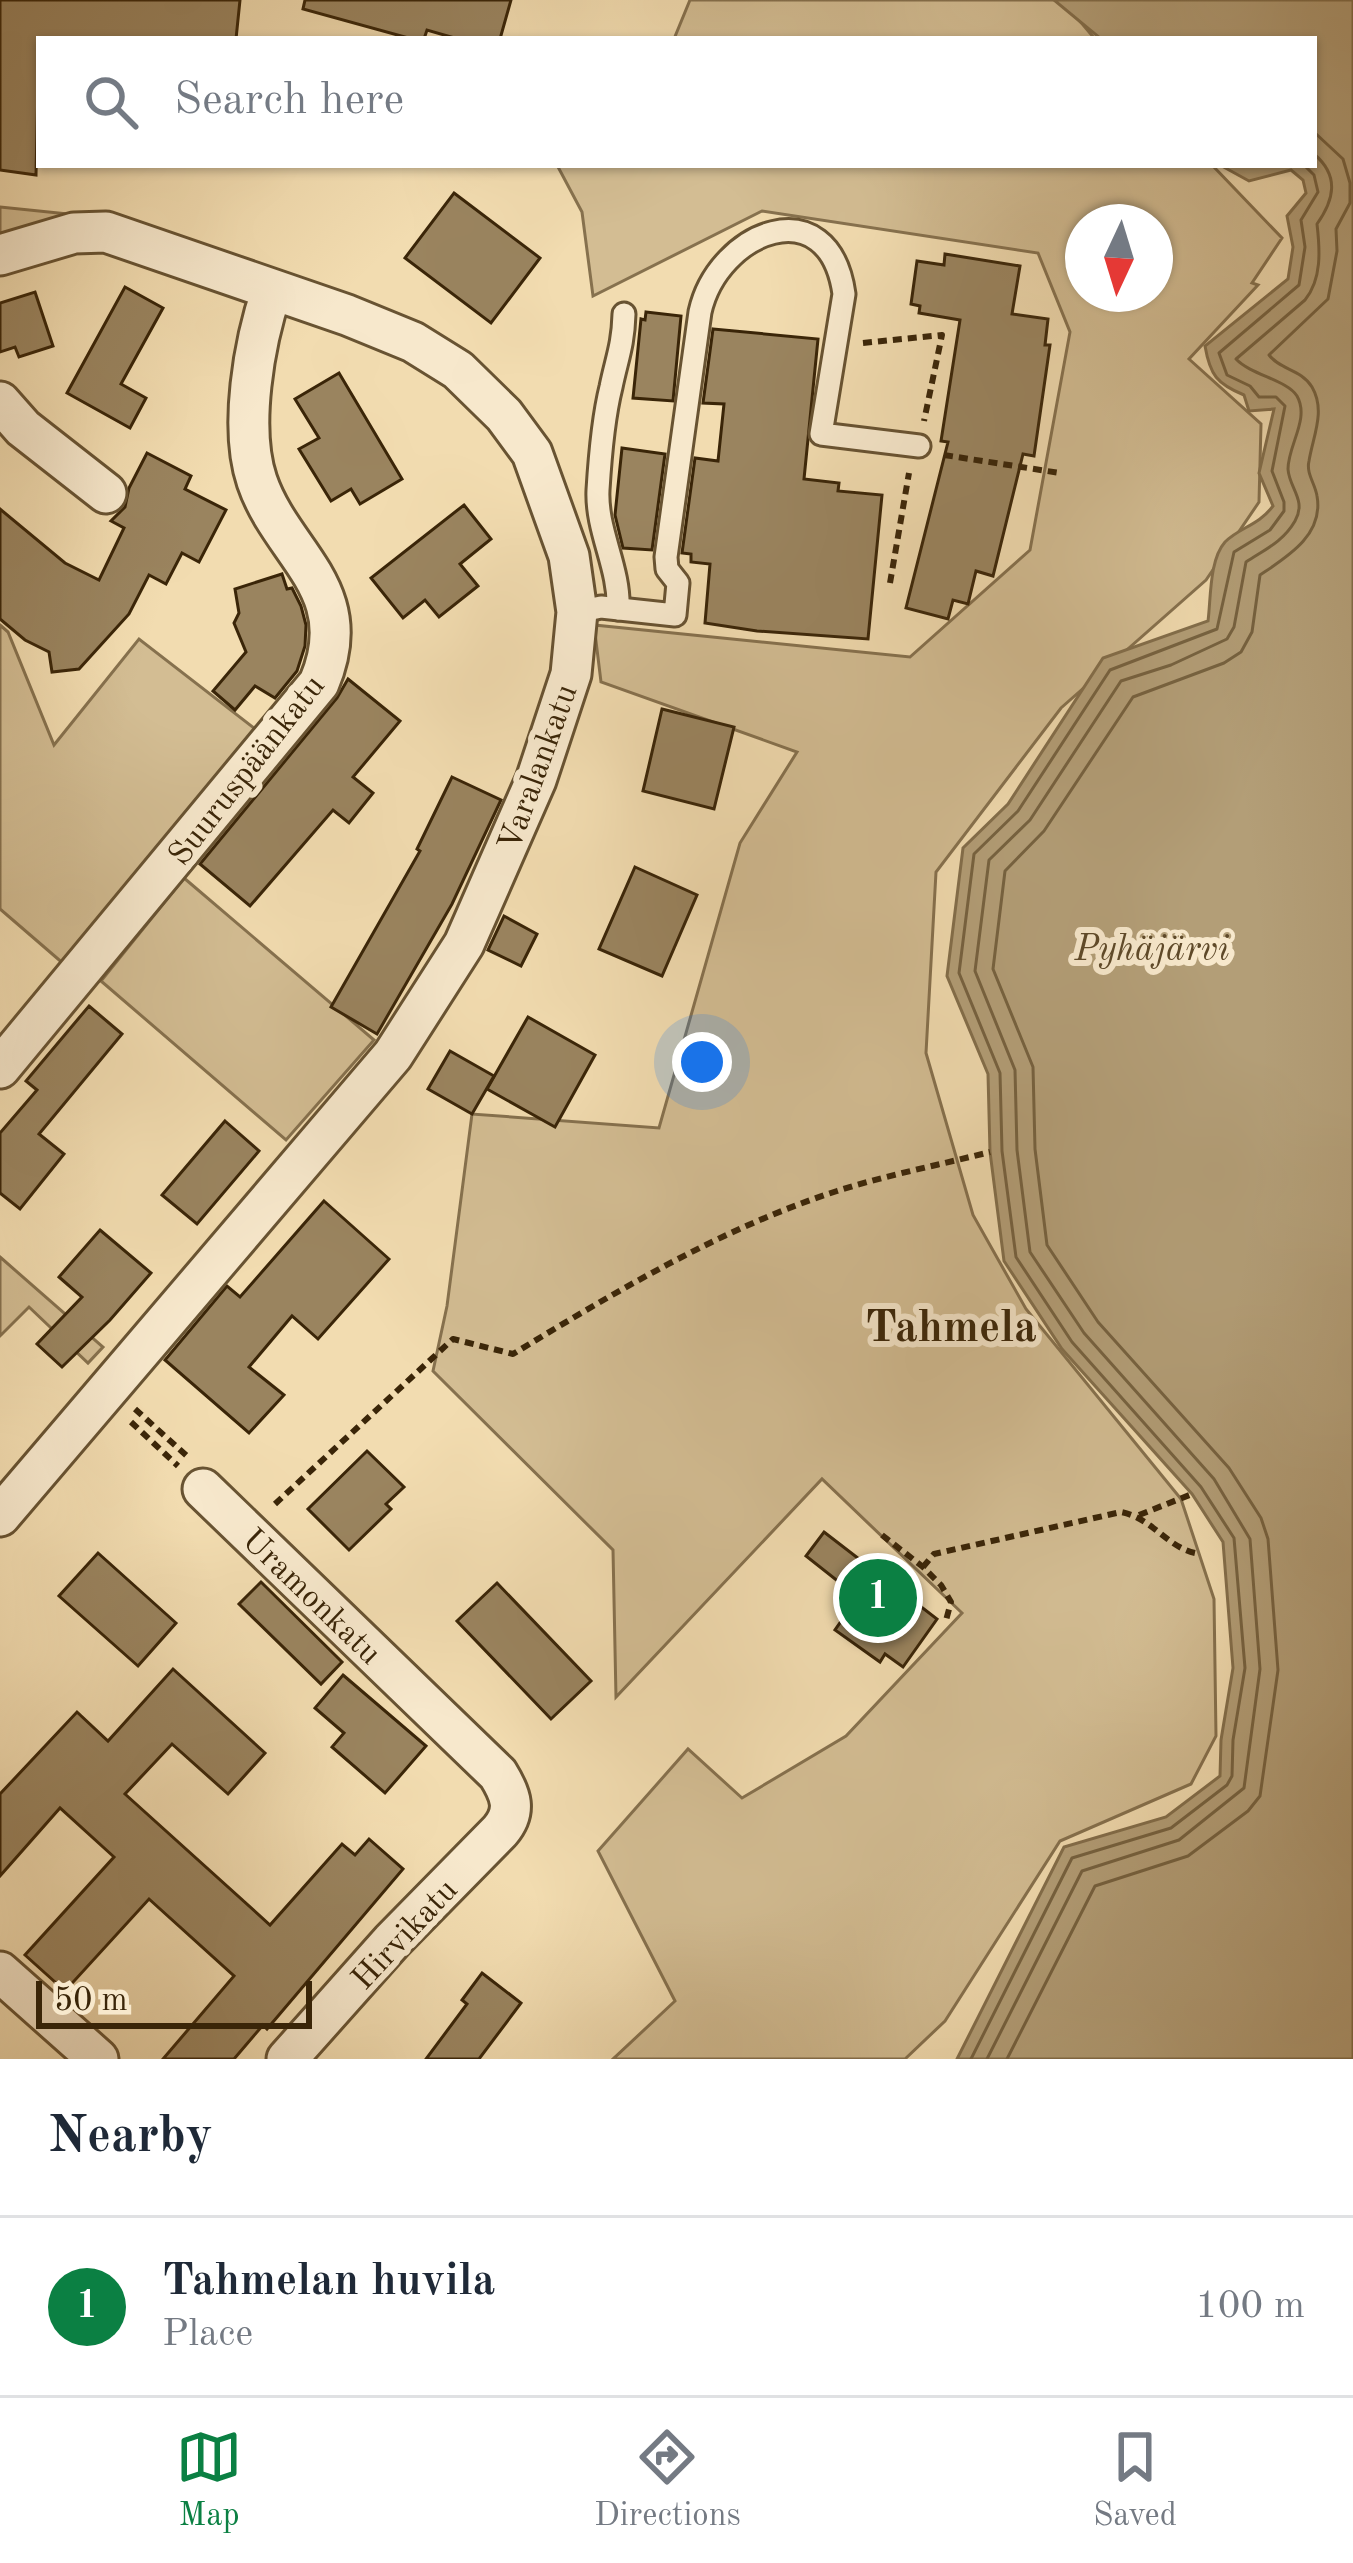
<!DOCTYPE html>
<meta charset="utf-8">
<style>
body{margin:0;font-family:"Old Standard TT",serif;background:#f6f6f7;color:#1f2937}
.compass{position:absolute;left:1065px;top:204px;width:108px;height:108px;border-radius:50%;background:#fff;box-shadow:0 3px 9px #0004;rotate:184deg}
.scale{position:absolute;left:36px;bottom:30px;width:276px;box-sizing:border-box;padding-left:12px;border:6px solid #3a2508;border-top:0;font-size:33px;line-height:42px;white-space:nowrap;color:#3a2508;-webkit-text-stroke:9px #f7e8cc;paint-order:stroke}
.you{position:absolute;left:702px;top:1062px;width:42px;height:42px;margin:-30px;border:9px solid #fff;border-radius:50%;background:#1a73e8;box-shadow:0 0 0 18px #1a73e833}
.badge{display:grid;place-items:center;width:78px;height:78px;border-radius:50%;background:#0b8043;color:#fff;font-size:39px;font-weight:700}
.pin{position:absolute;translate:-50% -50%;border:6px solid #fff;box-shadow:0 3px 12px #0006}
.list{margin:0;padding:0;list-style:none}
h2{display:flex;justify-content:space-between;align-items:center;height:156px;margin:0;padding:0 48px;font-size:51px}
h2 small{font-size:39px;font-weight:400;color:#747a83}
.list li{display:grid;grid-template-columns:78px 1fr auto;gap:36px;align-items:center;box-sizing:border-box;height:180px;padding:0 48px;border-top:3px solid #e0e1e3}
.list b{display:block;font-size:45px;white-space:nowrap}
.list p{margin:0;font-size:39px;white-space:nowrap;color:#747a83}
.list em{font-size:39px;font-style:normal;color:#747a83}
.icon{flex:none;width:66px;height:66px;fill:none;stroke:currentColor;stroke-width:2;stroke-linecap:round;stroke-linejoin:round}
.map{position:relative;flex:none;width:1353px;height:2059px;overflow:hidden}
.search{position:absolute;background:#fff;box-shadow:0 3px 9px #0004;left:36px;right:36px;top:36px;height:132px;display:flex;align-items:center;gap:30px;box-sizing:border-box;padding:0 42px;border-radius:0px;color:#747a83;font-size:45px}
.sheet{height:336px;background:#fff}
nav{display:flex;justify-content:space-around;align-items:center;box-sizing:border-box;height:168px;border-top:3px solid #e0e1e3;background:#fff;font-size:33px;color:#747a83}
nav a{display:grid;justify-items:center;gap:6px}
nav .on{color:#0b8043}
.map>svg:first-child{display:block}
</style>
<div class="map">
<svg width="1353" height="2059" viewBox="0 0 1353 2059">
<rect width="100%" height="100%" fill="#f2dcb0"/>
<filter id="stains"><feTurbulence type="fractalNoise" baseFrequency=".00167" numOctaves="4"/><feColorMatrix values="0 0 0 0 .2 0 0 0 0 .09 0 0 0 0 .02 0 0 0 .5 -.17"/></filter>
<radialGradient id="worn" r=".72"><stop offset=".6" stop-color="#630" stop-opacity="0"/><stop offset="1" stop-color="#630" stop-opacity=".3"/></radialGradient>
<g fill="#d3bd93" stroke="#86714e" stroke-width="3" fill-rule="evenodd">
<path d="M 690,0 L 1062,0 L 1095,39 L 674,39 Z"/>
<path d="M 557,165 L 1212,165 L 1282,238 L 1252,283 L 1258,285 L 1189,359 L 1261,424 L 1259,502 L 1206,580 L 1061,708 L 936,872 L 926,1053 L 973,1215 L 1026,1309 L 1181,1499 L 1214,1599 L 1216,1736 L 1191,1784 L 1060,1841 L 945,2021 L 905,2059 L 613,2059 L 675,2001 L 598,1851 L 688,1749 L 742,1798 L 846,1736 L 962,1613 L 822,1479 L 616,1697 L 613,1550 L 433,1371 L 447,1306 L 472,1114 L 659,1128 L 740,843 L 797,752 L 601,682 L 594,625 L 910,657 L 1030,550 L 1070,332 L 1038,253 L 762,211 L 593,296 L 582,212 ZM 1083,222 L 1155,222 L 1155,294 L 1083,294 Z"/>
<path d="M 0,207 L 68,214 L 0,234 Z"/>
<path d="M 0,625 L 8,632 L 54,745 L 139,639 L 259,732 L 65,965 L 0,909 Z"/>
<path d="M 184,878 L 374,1040 L 286,1140 L 101,981 Z"/>
<path d="M 0,1257 L 103,1347 L 88,1363 L 29,1307 L 0,1336 Z"/>
</g>
<path fill="#b39e77" stroke="#836e4b" stroke-width="3" d="M 1054,0 L 1353,0 L 1353,2059 L 957,2059 L 1064,1847 L 1166,1817 L 1220,1776 L 1221,1740 L 1233,1668 L 1223,1542 L 1192,1494 L 1062,1349 L 1004,1261 L 990,1152 L 988,1074 L 947,976 L 963,848 L 1008,804 L 1103,658 L 1208,621 C 1211,599 1209,560 1225,542 C 1240,527 1258,526 1273,506 L 1259,473 L 1274,409 L 1249,411 L 1244,395 C 1217,384 1210,375 1205,346 L 1288,279 L 1293,247 L 1287,216 L 1306,193 L 1303,180 L 1291,170 L 1249,181 L 1220,165 L 1314,165 L 1314,39 L 1101,39 Z"/>
<g fill="none" stroke-linecap="round" stroke-linejoin="round">
<g stroke="#766240" stroke-width="3">
<path d="M 971,2059 L 1072,1858 L 1171,1828 L 1227,1785 L 1232,1776 L 1233,1740 L 1245,1668 L 1234,1538 L 1201,1487 L 1072,1342 L 1016,1257 L 1002,1151 L 1000,1073 L 959,973 L 974,854 L 1018,811 L 1110,670 L 1217,629 L 1234,552 L 1270,530 L 1284,511 L 1284,502 L 1272,471 L 1285,406 L 1276,397 L 1259,397 L 1250,386 L 1227,375 L 1219,353 L 1299,285 L 1305,247 L 1301,220 L 1318,192 L 1314,175 L 1304,165"/>
<path d="M 987,2059 L 1082,1871 L 1179,1840 L 1244,1788 L 1260,1669 L 1250,1539 L 1214,1479 L 1084,1333 L 1030,1252 L 1017,1150 L 1015,1070 L 975,971 L 989,860 L 1030,820 L 1121,681 L 1171,665 L 1227,639 L 1234,627 L 1246,562 C 1264,550 1283,542 1295,521 C 1307,500 1289,488 1288,469 C 1288,445 1310,419 1297,396 C 1287,380 1251,375 1236,359 L 1305,300 C 1322,279 1320,250 1317,224 C 1334,200 1340,176 1314,154"/>
<path d="M 1007,2059 L 1095,1886 L 1188,1856 L 1248,1811 L 1260,1796 L 1278,1670 L 1268,1539 L 1261,1518 L 1229,1468 L 1098,1322 L 1047,1245 L 1035,1149 L 1033,1067 L 993,969 L 1005,871 L 1044,831 L 1133,697 L 1224,663 L 1241,652 L 1252,632 L 1260,575 C 1287,557 1324,535 1317,496 C 1315,483 1306,474 1309,461 C 1313,436 1326,411 1312,387 C 1301,369 1280,370 1269,355 L 1328,299 L 1337,251 L 1336,229 L 1350,203 L 1350,183 L 1343,159 L 1314,132"/>
</g>
</g>
<g fill="#9a845f" stroke="#3a2508" stroke-width="3">
<path d="M 0,0 L 240,0 L 236,39 L 39,39 L 36,175 L 0,170 Z"/>
<path d="M 305,0 L 511,0 L 500,39 L 458,39 L 427,30 L 424,39 L 412,39 L 303,9 Z"/>
<path d="M 454,193 L 540,258 L 491,323 L 405,258 Z"/>
<path d="M 945,254 L 1020,266 L 1012,314 L 1048,319 L 1045,345 L 1050,345 L 1034,456 L 1023,454 L 993,576 L 976,571 L 968,604 L 953,600 L 948,619 L 906,608 L 948,442 L 941,441 L 960,320 L 919,313 L 920,306 L 911,304 L 917,261 L 944,265 Z"/>
<path d="M 125,287 L 163,308 L 121,384 L 146,398 L 130,428 L 67,393 Z"/>
<path d="M 35,292 L 53,346 L 19,357 L 15,347 L 0,352 L 0,303 Z"/>
<path d="M 646,312 L 681,316 L 673,401 L 633,398 L 641,319 L 645,320 Z"/>
<path d="M 713,329 L 818,339 L 804,479 L 839,483 L 838,491 L 882,495 L 868,639 L 757,631 L 705,623 L 710,564 L 691,562 L 691,554 L 682,553 L 695,458 L 718,461 L 724,404 L 703,403 Z"/>
<path d="M 339,373 L 402,479 L 360,504 L 351,489 L 331,501 L 299,449 L 319,438 L 295,399 Z"/>
<path d="M 622,448 L 665,454 L 652,550 L 623,548 L 615,515 Z"/>
<path d="M 147,453 L 191,476 L 185,489 L 226,510 L 199,562 L 182,553 L 166,584 L 149,575 L 129,614 L 79,669 L 52,672 L 49,652 L 25,640 L 0,619 L 0,509 L 65,563 L 99,580 L 124,528 L 111,521 L 125,507 L 129,488 Z"/>
<path d="M 464,505 L 491,539 L 460,564 L 478,586 L 439,617 L 425,600 L 403,618 L 371,578 Z"/>
<path d="M 282,574 L 287,589 L 292,588 L 301,606 L 306,625 L 305,646 L 297,671 L 275,698 L 255,686 L 235,710 L 213,691 L 246,652 L 234,623 L 239,613 L 235,589 Z"/>
<path d="M 348,679 L 400,721 L 353,777 L 373,793 L 349,823 L 333,810 L 250,906 L 200,864 L 337,698 Z"/>
<path d="M 662,709 L 734,727 L 714,809 L 643,791 Z"/>
<path d="M 452,777 L 501,800 L 452,904 L 377,1034 L 331,1007 L 420,851 L 417,849 Z"/>
<path d="M 635,867 L 697,895 L 662,976 L 599,949 Z"/>
<path d="M 504,916 L 537,934 L 521,966 L 488,950 Z"/>
<path d="M 89,1006 L 122,1034 L 39,1134 L 64,1154 L 20,1209 L 0,1193 L 0,1133 L 37,1090 L 26,1081 Z"/>
<path d="M 528,1017 L 595,1055 L 555,1127 L 487,1089 Z"/>
<path d="M 450,1051 L 494,1076 L 472,1114 L 428,1089 Z"/>
<path d="M 225,1121 L 259,1151 L 197,1224 L 162,1195 Z"/>
<path d="M 324,1201 L 389,1259 L 318,1339 L 292,1316 L 249,1367 L 284,1395 L 249,1433 L 165,1360 L 227,1286 L 240,1297 Z"/>
<path d="M 100,1230 L 151,1273 L 110,1320 L 62,1367 L 37,1344 L 82,1297 L 59,1277 Z"/>
<path d="M 367,1451 L 404,1487 L 386,1504 L 391,1509 L 349,1550 L 308,1509 Z"/>
<path d="M 824,1532 L 937,1619 L 903,1667 L 885,1654 L 880,1662 L 835,1630 L 858,1597 L 806,1556 Z"/>
<path d="M 98,1553 L 176,1623 L 138,1666 L 59,1596 Z"/>
<path d="M 261,1582 L 342,1662 L 321,1684 L 239,1604 Z"/>
<path d="M 497,1583 L 591,1681 L 551,1719 L 457,1621 Z"/>
<path d="M 173,1669 L 265,1753 L 228,1794 L 172,1744 L 125,1794 L 270,1925 L 342,1844 L 355,1855 L 369,1839 L 403,1869 L 267,2029 L 263,2025 L 234,2059 L 163,2059 L 234,1976 L 149,1899 L 65,1991 L 25,1955 L 114,1857 L 60,1808 L 0,1876 L 0,1794 L 77,1712 L 108,1741 Z"/>
<path d="M 343,1675 L 426,1746 L 385,1793 L 332,1747 L 344,1733 L 315,1708 Z"/>
<path d="M 482,1973 L 521,2003 L 479,2059 L 426,2059 L 467,2004 L 462,2000 Z"/>
</g>
<g fill="none" stroke-linecap="round" stroke-linejoin="round">
<defs>
<g id="service">
<path d="M 618,609 C 620,568 596,531 598,490 C 600,457 603,419 611,387 C 617,358 623,346 624,314"/>
<path d="M 577,612 L 601,607 L 675,615 L 678,583 L 667,569 L 666,557 L 700,312 C 718,231 829,187 844,294 L 821,434 L 919,446"/>
</g>
<g id="minor">
<path d="M 0,255 L 74,233 L 106,232 L 347,315 L 413,342 L 458,370 L 504,415 L 532,453 L 569,556 L 577,612 L 571,674 L 536,780 L 464,944 L 393,1055 L 0,1516"/>
<path d="M 0,402 L 23,428 L 106,493"/>
<path d="M 0,1068 L 319,683 C 359,589 282,555 257,481 C 239,428 254,342 272,290"/>
<path id="s1" d="M 203,1489 L 498,1774 C 511,1795 517,1811 500,1831 L 392,1941 L 287,2059"/>
<path d="M 0,1972 L 98,2059"/>
</g>
</defs>
<use href="#service" stroke="#685332" stroke-width="27"/>
<use href="#minor" stroke="#685332" stroke-width="45"/>
<g stroke="#3a2508" stroke-width="6" stroke-dasharray="9 6" stroke-linecap="butt">
<path d="M 863,343 L 942,335 L 924,421"/>
<path d="M 944,455 L 1060,473"/>
<path d="M 890,583 L 909,473"/>
<path d="M 135,1409 L 188,1457"/>
<path d="M 131,1422 L 178,1466"/>
<path d="M 275,1504 L 453,1339 L 513,1354 C 615,1292 722,1228 837,1191 C 887,1175 939,1165 990,1152"/>
<path d="M 1139,1515 L 1192,1494"/>
<path d="M 882,1535 L 923,1567 L 941,1585 L 951,1602 L 945,1624"/>
<path d="M 923,1567 L 934,1554 L 1121,1512 C 1152,1518 1167,1547 1195,1553"/>
</g>
<use href="#service" stroke="#f7e8cc" stroke-width="21"/>
<use href="#minor" stroke="#f7e8cc" stroke-width="39"/>
</g>
<g text-anchor="middle" stroke-width="12" stroke-linejoin="round" paint-order="stroke">
<g font-size="33" fill="#3a2508" stroke="#f7e8cc">
<text transform="translate(536 767) rotate(-70)" y="12">Varalankatu</text>
<text transform="translate(245 769) rotate(-52)" y="12">Suuruspäänkatu</text>
<text dy="12" stroke="none"><textPath href="#s1" startOffset="153">Uramonkatu</textPath></text>
<text transform="translate(403 1933) rotate(-47)" y="12">Hirvikatu</text>
</g>
<g font-size="36" font-style="italic" fill="#5e4929" stroke="#f7e8cc">
<text x="1152" y="960">Pyhäjärvi</text>
</g>
<g font-size="45" font-weight="bold" fill="#3a2508" stroke="#f7e8cc">
<text x="951" y="1341">Tahmela</text>
</g>
</g>
<rect width="100%" height="100%" filter="url(#stains)"/>
<rect width="100%" height="100%" fill="url(#worn)"/>
</svg>
<svg class="compass" viewBox="-18 -18 36 36"><path d="M0-13l5 13h-10z" fill="#e53935"/><path d="M0 13l5-13h-10z" fill="#747a83"/></svg>
<div class="scale">50 m</div>
<div class="you"></div>
<div class="pin badge" style="left:878px;top:1598px">1</div>
<div class="search"><svg class="icon" aria-label="search" viewBox="0 0 24 24"><circle cx="10" cy="10" r="6"/><path d="M15 15l6 6"/></svg>Search here</div>
</div>
<section class="sheet">
<h2>Nearby<small></small></h2>
<ul class="list">
<li><span class="badge">1</span><div><b>Tahmelan huvila</b><p>Place</p></div><em>100 m</em></li>
</ul>
</section>
<nav>
<a class="on"><svg class="icon" aria-label="map" viewBox="0 0 24 24"><path d="M3 6l6-2 6 2 6-2v14l-6 2-6-2-6 2zM9 4v14M15 6v14"/></svg>Map</a>
<a><svg class="icon" aria-label="directions" viewBox="0 0 24 24"><path d="M12 3l9 9-9 9-9-9zM9 14v-3h6M13 9l2 2-2 2"/></svg>Directions</a>
<a><svg class="icon" aria-label="saved" viewBox="0 0 24 24"><path d="M7 4h10v16l-5-4-5 4z"/></svg>Saved</a>
</nav>
